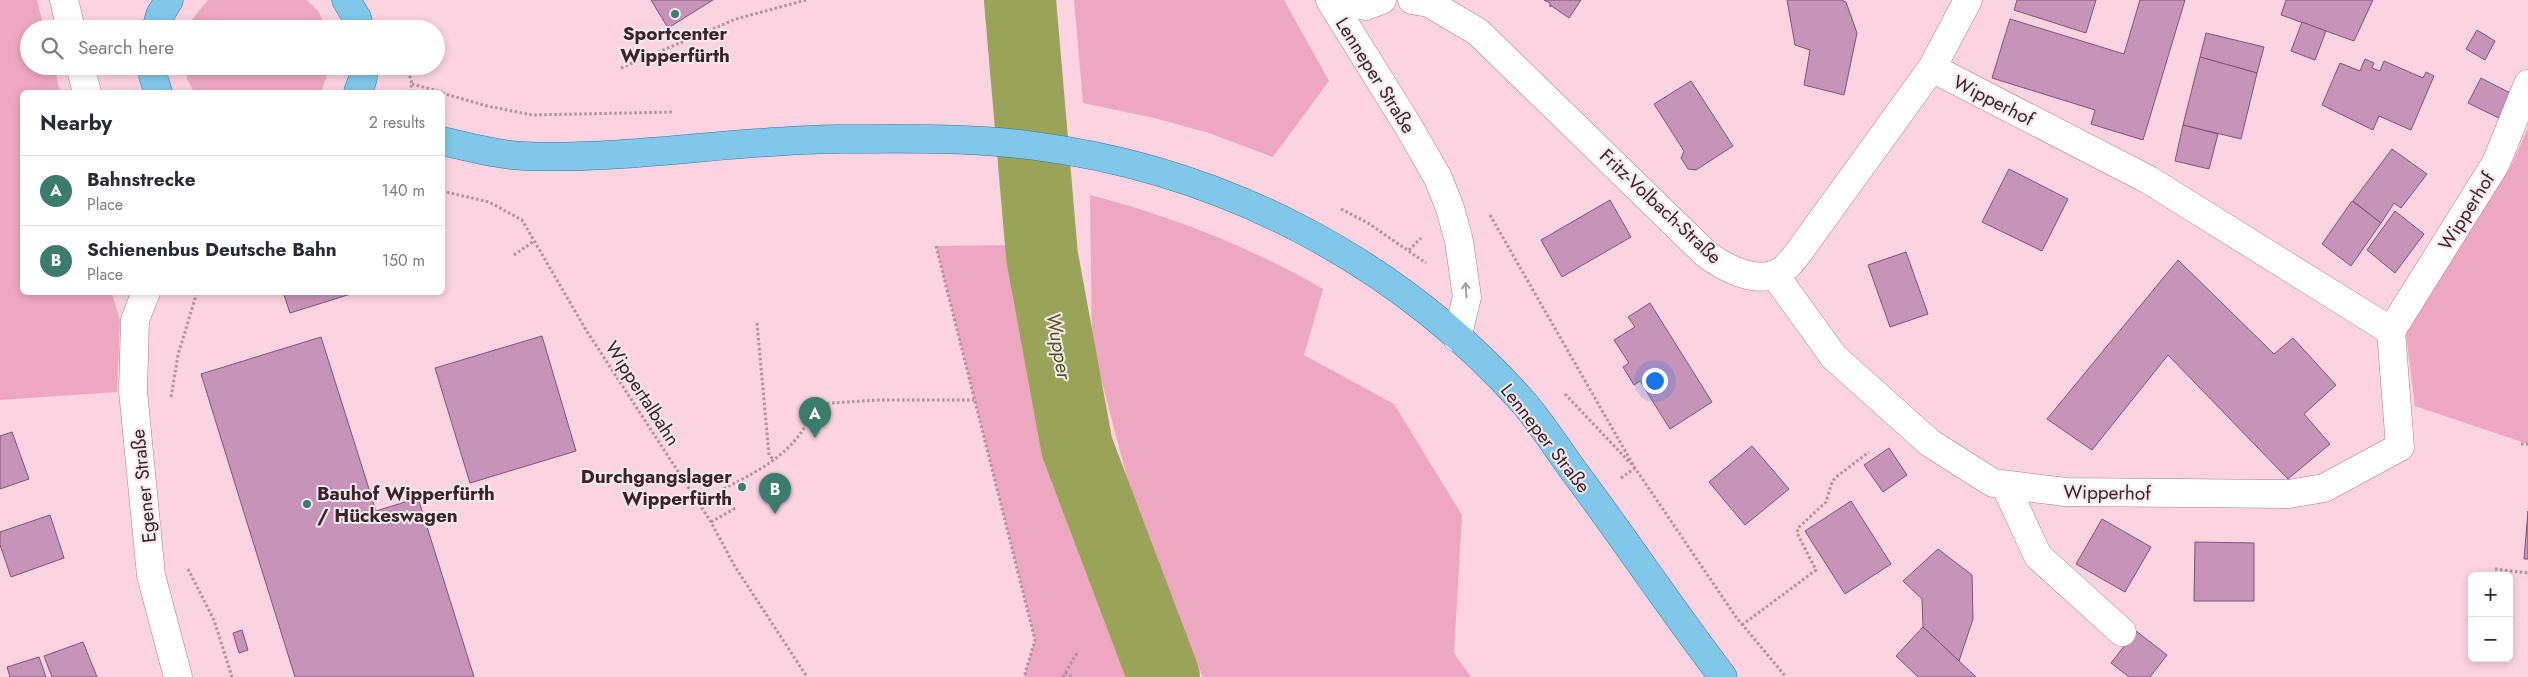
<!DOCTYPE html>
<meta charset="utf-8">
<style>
body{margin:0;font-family:Jost,sans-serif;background:#f2f2f3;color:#2b2b33}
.controls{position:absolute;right:15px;bottom:15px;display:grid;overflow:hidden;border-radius:8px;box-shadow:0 2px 8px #0003}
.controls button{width:45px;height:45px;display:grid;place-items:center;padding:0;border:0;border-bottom:1px solid #e1e1e2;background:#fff;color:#2b2b33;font:25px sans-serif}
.you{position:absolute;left:1654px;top:380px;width:18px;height:18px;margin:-12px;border:4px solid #fff;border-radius:50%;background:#1a73e8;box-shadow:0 0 0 8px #1a73e833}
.badge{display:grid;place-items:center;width:32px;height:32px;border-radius:50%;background:#3b7c6d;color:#fff;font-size:16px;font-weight:700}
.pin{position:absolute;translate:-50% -41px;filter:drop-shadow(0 1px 2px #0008)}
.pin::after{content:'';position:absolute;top:26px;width:18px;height:15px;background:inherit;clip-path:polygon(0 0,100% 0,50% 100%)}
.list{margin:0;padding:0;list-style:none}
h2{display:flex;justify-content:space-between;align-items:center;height:65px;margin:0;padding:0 20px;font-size:21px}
h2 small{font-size:16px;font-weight:400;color:#7c7c81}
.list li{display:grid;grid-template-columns:32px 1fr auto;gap:15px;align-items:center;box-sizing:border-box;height:70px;padding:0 20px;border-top:1px solid #e1e1e2}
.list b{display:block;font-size:19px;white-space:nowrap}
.list p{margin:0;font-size:16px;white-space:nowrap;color:#7c7c81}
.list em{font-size:16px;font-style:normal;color:#7c7c81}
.icon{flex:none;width:28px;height:28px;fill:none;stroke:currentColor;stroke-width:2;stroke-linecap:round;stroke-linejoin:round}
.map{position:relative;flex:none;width:2528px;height:677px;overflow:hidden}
.search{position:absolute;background:#fff;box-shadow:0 2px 8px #0003;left:20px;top:20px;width:425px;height:55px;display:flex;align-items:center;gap:12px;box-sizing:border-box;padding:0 18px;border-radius:28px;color:#7c7c81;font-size:19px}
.panel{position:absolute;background:#fff;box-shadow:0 2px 8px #0003;left:20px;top:90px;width:425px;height:205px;border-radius:8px}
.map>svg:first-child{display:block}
</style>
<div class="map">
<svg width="2528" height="677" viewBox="0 0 2528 677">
<rect width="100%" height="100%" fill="#fbd3e1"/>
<g fill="#eea7c1">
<path d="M 0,0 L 37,0 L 44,29 L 29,29 L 29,66 L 54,66 L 60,92 L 22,92 L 22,292 L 112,293 L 120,321 L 117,392 L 0,400 Z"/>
<path d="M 208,0 L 307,0 L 318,11 L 327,29 L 188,29 L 193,18 Z"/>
<path d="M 1074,0 L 1284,0 L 1329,81 L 1273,157 L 1209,133 L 1154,118 L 1083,103 Z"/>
<path d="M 185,66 L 330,66 L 321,92 L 194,92 L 187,79 Z"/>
<path d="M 2528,128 L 2528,444 L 2415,406 L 2406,334 L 2511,166 Z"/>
<path d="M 1090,195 C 1172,216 1250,247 1323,289 L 1304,355 L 1394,404 L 1462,515 L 1454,653 L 1471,677 L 1203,677 L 1143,539 L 1092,344 Z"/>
<path d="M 1007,245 L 1026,337 L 1092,572 L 1129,677 L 1024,677 L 1035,639 L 936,246 Z"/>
</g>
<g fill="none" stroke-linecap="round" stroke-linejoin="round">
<path stroke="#99a458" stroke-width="72" d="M 1020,0 L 1042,256 L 1077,447 L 1164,677"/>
</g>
<g fill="#c693b9" stroke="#825376">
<path d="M 651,0 L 713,0 L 668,28 Z"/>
<path d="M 1544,0 L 1581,0 L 1569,18 L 1550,5 L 1550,7 L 1550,3 Z"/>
<path d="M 1787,0 L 1841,0 L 1846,2 L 1857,33 L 1844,95 L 1804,85 L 1810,50 L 1795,45 Z"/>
<path d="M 2017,0 L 2096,0 L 2086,33 L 2014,10 Z"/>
<path d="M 2140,0 L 2185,0 L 2143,140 L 2091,124 L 2095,110 L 1992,78 L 2010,19 L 2124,54 Z"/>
<path d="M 2286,0 L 2373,0 L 2354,41 L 2281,15 Z"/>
<path d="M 2302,22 L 2326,31 L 2315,60 L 2291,51 Z"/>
<path d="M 2477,30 L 2495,41 L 2485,60 L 2466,49 Z"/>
<path d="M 2206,33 L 2264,47 L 2257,73 L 2200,57 Z"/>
<path d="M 2200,57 L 2257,73 L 2241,139 L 2183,125 Z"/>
<path d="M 2365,59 L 2374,63 L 2372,68 L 2380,71 L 2384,61 L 2423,78 L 2426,72 L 2434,76 L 2411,130 L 2379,116 L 2373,130 L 2322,105 L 2340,63 L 2360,71 Z"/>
<path d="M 2481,78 L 2516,96 L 2503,120 L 2468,103 Z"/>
<path d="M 1691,81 L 1733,146 L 1696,170 L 1688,169 L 1681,158 L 1684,151 L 1654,104 Z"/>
<path d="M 2183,125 L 2218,134 L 2209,169 L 2175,161 Z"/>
<path d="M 2392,149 L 2427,174 L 2401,208 L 2394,203 L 2381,223 L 2353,201 Z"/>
<path d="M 2009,169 L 2068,199 L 2042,251 L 1982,222 Z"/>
<path d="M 1610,200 L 1631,237 L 1562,277 L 1541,240 Z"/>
<path d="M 2352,201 L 2381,223 L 2351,266 L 2322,244 Z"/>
<path d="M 2395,211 L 2424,234 L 2395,273 L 2367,250 Z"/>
<path d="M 1906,252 L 1928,314 L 1890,327 L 1868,265 Z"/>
<path d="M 2178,260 L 2274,354 L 2293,338 L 2336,385 L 2304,414 L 2330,444 L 2288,479 L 2168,355 L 2092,450 L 2047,419 Z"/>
<path d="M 283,292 L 357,292 L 290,313 Z"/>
<path d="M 1650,303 L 1712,402 L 1670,429 L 1640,381 L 1634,385 L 1623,367 L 1629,363 L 1614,340 L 1635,327 L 1628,317 Z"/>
<path d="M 542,336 L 576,451 L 470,483 L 435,368 Z"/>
<path d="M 321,337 L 376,511 L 418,498 L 474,677 L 295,677 L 201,374 Z"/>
<path d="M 12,432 L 29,479 L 0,489 L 0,436 Z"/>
<path d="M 1752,446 L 1789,489 L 1745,525 L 1709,482 Z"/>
<path d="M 1889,448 L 1907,475 L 1883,492 L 1864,465 Z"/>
<path d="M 1851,501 L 1891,564 L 1845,594 L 1805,531 Z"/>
<path d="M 2528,511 L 2528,559 L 2524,559 Z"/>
<path d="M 50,515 L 64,558 L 11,577 L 0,545 L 0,532 Z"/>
<path d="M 2102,519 L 2151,547 L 2125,592 L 2076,564 Z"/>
<path d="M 2195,542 L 2254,543 L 2254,601 L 2194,601 Z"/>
<path d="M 1938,549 L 1972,575 L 1973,619 L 1959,661 L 1923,627 L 1922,599 L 1903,581 Z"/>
<path d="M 1923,627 L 1959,661 L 1976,677 L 1918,677 L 1896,656 Z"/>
<path d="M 242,630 L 248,650 L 239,653 L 233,633 Z"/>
<path d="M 2136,631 L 2167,655 L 2150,677 L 2129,677 L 2111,663 Z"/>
<path d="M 83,642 L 97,677 L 52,677 L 44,656 Z"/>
<path d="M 39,657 L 46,677 L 10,677 L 7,667 Z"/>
</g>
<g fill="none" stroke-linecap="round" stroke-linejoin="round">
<defs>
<g id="minor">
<path d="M 64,0 L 71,29"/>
<path d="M 1330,0 L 1410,129 L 1438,178 L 1450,208 L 1459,241 L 1467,297 L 1457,338"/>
<path d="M 1335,0 L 1366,6 L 1382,0"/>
<path d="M 1412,0 L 1429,3 L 1478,32 L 1706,254 C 1723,267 1753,283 1776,274 C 1787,269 1794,258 1801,249 L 1932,68 L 1968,0"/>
<path d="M 80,66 L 87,92"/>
<path d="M 1774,274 L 1834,357 L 1930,443 L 1993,483 L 2066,492 L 2289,494 L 2324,488 L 2400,447 L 2391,331 L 2149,180 L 1932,68"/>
<path d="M 146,292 L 135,320 L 133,391 L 151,575 L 178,677"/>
<path d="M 2391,331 L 2496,163 L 2528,84"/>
<path d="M 2005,485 L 2038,556 L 2122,632"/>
</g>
<g id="major">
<path d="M 346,0 L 357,18 L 360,29"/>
<path d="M 156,29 L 160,15 L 169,0"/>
<path d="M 152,66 L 153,76 L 158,92"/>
<path d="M 358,92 L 363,78 L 364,66"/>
<path d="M 442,141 C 469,147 497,155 524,156 C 629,160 734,140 839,139 C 905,139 970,137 1035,146 C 1223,170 1398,261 1524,403 C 1542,424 1557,448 1573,470 C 1624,538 1671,609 1723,677"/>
</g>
</defs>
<use href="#minor" stroke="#b2778c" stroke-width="29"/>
<use href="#major" stroke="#31759e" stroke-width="29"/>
<g stroke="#b2909c" stroke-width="3" stroke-dasharray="2.5 2.5" stroke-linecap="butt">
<path d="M 407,66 L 412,84 L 409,92"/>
<path d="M 621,68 L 736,19 L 806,0"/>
<path d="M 412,84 L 442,92"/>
<path d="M 442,93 L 487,106 L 532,115 L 673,112"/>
<path d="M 442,191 L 489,202 L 522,220 L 586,330 L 711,522 L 734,565 L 807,677"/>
<path d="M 1341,209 L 1368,223 L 1426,263"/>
<path d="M 1490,215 L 1635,468 L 1736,617 L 1786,677"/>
<path d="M 936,246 L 1035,640 L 1024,677"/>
<path d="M 1409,250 L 1421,238"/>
<path d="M 514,255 L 534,241"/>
<path d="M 757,323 L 769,455 L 774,460"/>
<path d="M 1565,394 L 1635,468"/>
<path d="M 171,397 L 178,355 L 197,292"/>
<path d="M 2521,444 L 2528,444"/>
<path d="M 1621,478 L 1635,468"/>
<path d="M 711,522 L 734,509 L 723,489 C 765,468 799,450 816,404 L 879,400 L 974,400"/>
<path d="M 188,569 L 214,620 L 232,677"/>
<path d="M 2495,569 L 2528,573"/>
<path d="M 1742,625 L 1816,570 L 1797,533 L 1798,528 L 1826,502 L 1832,482 L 1836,477 L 1869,452"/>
<path d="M 1065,673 L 1072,677"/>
<path d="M 1063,677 L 1078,651"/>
</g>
<use href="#minor" stroke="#fff" stroke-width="28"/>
<use href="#major" stroke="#80c7ea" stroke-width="28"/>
</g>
<defs><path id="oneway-shaft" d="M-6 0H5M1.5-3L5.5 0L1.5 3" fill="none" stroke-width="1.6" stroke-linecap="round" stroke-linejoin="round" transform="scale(1.25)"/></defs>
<use stroke="#a79ca0" href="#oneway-shaft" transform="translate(1466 290) rotate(-94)"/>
<g fill="#3b7c6d" stroke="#f7e9ed" stroke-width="2">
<circle cx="675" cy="14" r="5"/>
<circle cx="742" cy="487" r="5"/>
<circle cx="307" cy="504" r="5"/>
</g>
<g text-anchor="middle" stroke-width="4" stroke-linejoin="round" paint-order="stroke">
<g font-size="19" font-weight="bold" fill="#3b222b" stroke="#f7e9ed">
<text x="675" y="40">Sportcenter<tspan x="675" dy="22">Wipperfürth</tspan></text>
<text x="732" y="483" text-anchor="end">Durchgangslager<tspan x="732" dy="22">Wipperfürth</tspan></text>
<text x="317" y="500" text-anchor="start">Bauhof Wipperfürth<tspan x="317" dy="22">/ Hückeswagen</tspan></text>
</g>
<g font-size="19" fill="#3b222b" stroke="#f7e9ed">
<text transform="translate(1376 75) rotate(58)" y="7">Lenneper Straße</text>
<text transform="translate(1994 100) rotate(27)" y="7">Wipperhof</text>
<text transform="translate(1661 206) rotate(43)" y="7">Fritz-Volbach-Straße</text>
<text transform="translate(2466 211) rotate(-58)" y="7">Wipperhof</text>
<text transform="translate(643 393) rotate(57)" y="7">Wippertalbahn</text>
<text transform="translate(1546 438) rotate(52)" y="7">Lenneper Straße</text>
<text transform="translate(143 486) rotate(-96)" y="7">Egener Straße</text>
<text transform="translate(2107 492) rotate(1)" y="7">Wipperhof</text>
</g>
<g font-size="20" font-style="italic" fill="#4f561f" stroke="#f7e9ed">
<text transform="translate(1059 346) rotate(80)" y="7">Wupper</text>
</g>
</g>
</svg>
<div class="controls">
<button>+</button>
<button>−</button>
</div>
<div class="you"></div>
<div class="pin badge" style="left:815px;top:438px">A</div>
<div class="pin badge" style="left:775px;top:514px">B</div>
<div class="search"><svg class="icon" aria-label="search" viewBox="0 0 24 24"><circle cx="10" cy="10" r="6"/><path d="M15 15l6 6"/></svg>Search here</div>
<section class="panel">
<h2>Nearby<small>2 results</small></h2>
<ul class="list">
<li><span class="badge">A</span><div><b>Bahnstrecke</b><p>Place</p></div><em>140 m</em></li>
<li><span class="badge">B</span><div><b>Schienenbus Deutsche Bahn</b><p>Place</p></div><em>150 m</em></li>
</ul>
</section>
</div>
